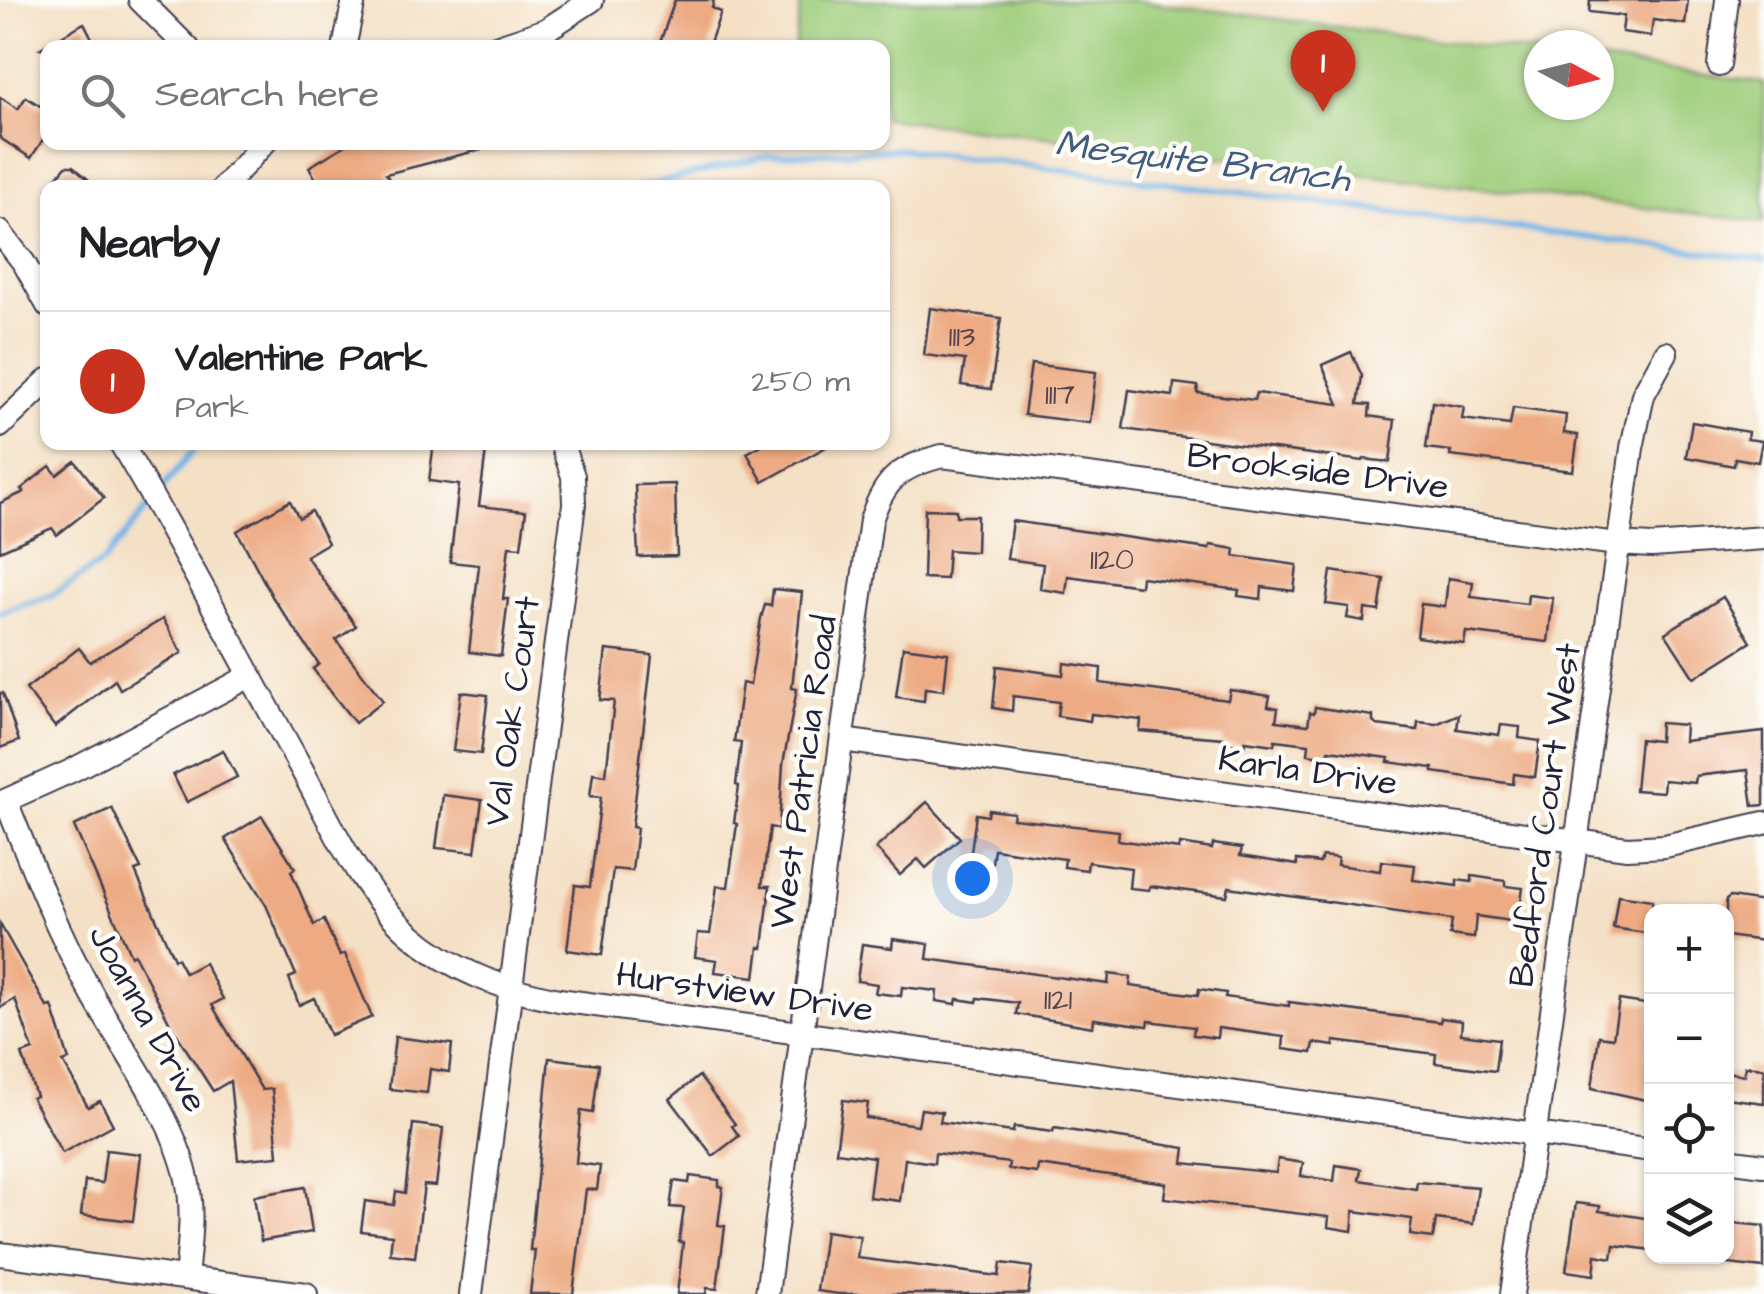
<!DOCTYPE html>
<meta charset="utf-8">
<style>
body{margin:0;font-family:"Architects Daughter",sans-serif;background:#f6f6f6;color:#202124}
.controls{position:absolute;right:30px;bottom:30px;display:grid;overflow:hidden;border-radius:20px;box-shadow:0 2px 8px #0004}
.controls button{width:90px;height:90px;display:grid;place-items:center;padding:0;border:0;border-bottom:2px solid #e0e0e0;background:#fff;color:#202124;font:50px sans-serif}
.compass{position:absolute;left:1524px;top:30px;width:90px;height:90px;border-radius:50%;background:#fff;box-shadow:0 2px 8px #0004;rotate:97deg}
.you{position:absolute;left:972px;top:878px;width:35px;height:35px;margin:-25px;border:8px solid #fff;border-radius:50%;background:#1a73e8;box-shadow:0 0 0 15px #1a73e833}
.badge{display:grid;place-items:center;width:65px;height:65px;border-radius:50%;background:#c8321e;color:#fff;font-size:32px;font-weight:700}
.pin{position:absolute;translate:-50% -82px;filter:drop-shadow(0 2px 5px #0008)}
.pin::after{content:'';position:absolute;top:52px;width:35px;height:30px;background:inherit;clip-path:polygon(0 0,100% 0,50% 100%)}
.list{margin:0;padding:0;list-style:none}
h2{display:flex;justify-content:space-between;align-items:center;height:130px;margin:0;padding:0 40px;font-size:42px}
h2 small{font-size:32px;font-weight:400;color:#757577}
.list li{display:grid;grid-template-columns:65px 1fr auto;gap:30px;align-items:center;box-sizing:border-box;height:140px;padding:0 40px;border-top:2px solid #e0e0e0}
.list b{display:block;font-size:38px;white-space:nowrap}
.list p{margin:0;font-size:32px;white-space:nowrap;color:#757577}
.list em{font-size:32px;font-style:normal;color:#757577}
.icon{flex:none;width:55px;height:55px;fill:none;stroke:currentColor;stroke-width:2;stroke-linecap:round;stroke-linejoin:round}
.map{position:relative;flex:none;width:1764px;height:1294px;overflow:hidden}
.search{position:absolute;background:#fff;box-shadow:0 2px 8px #0004;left:40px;top:40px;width:850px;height:110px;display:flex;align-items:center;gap:25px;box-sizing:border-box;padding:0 35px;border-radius:20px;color:#757577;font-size:38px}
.panel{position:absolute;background:#fff;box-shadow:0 2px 8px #0004;left:40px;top:180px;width:850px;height:270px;border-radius:20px}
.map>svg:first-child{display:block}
</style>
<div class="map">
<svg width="1764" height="1294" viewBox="0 0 1764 1294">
<rect width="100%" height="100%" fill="#fdfcf7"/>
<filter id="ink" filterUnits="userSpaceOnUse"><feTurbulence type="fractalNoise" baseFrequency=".01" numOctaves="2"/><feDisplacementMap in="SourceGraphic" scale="20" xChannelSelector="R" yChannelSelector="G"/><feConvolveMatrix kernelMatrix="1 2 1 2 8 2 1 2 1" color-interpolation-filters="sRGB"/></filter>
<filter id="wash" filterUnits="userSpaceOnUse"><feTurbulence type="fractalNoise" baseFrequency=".0048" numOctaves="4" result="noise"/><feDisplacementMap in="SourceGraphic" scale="40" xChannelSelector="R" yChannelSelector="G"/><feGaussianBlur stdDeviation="2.25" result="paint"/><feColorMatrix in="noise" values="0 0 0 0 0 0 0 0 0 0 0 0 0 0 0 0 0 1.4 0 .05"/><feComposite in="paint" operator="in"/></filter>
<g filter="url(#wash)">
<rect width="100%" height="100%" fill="#f4e0c5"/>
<path fill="#9fce7c" stroke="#60785c" stroke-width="2.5" d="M 801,0 L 1132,0 L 1539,53 L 1539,105 L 1599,105 L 1599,61 L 1764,83 L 1764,222 L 883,118 L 882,48 L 795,47 Z"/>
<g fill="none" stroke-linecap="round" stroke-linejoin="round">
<g stroke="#72b4e7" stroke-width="6">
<path d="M 636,188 L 767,156 L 901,149 L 1764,260"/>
<path d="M 156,496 L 200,442"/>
<path d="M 0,612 L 51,596 L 104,561 L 149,506"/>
</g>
</g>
<g id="blocks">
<g fill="#edaa83">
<path d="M 675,0 L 714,0 L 712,8 L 721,12 L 708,48 L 658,48 Z"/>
<path d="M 1590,0 L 1688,0 L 1685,24 L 1653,20 L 1651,36 L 1622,32 L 1624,16 L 1589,12 Z"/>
<path d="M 84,23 L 97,48 L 41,48 Z"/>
<path d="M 0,97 L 18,109 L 26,97 L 48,111 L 48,132 L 31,158 L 0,138 Z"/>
<path d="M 351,142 L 482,142 L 483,149 L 386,174 L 394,188 L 321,188 L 309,167 Z"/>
<path d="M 66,166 L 73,166 L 98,188 L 48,188 Z"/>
<path d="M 930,308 L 1001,318 L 991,389 L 961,385 L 965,360 L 924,355 Z"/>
<path d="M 1351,352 L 1362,376 L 1358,404 L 1370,405 L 1369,416 L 1395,420 L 1390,462 L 1364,459 L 1363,461 L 1123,429 L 1129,390 L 1173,396 L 1174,383 L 1198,386 L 1197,393 L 1254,400 L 1256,393 L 1339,404 L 1322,365 Z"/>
<path d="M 1031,364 L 1096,372 L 1090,423 L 1024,415 Z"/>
<path d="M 1432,402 L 1464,407 L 1462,419 L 1510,425 L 1513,408 L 1566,415 L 1564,433 L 1578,435 L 1573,471 L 1450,456 L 1451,451 L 1426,448 Z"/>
<path d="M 1692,422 L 1748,432 L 1747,439 L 1762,441 L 1758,462 L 1735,458 L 1734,466 L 1686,457 Z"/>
<path d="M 434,442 L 487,442 L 479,506 L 526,511 L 521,547 L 509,546 L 503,599 L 508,599 L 501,656 L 469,652 L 479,565 L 450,562 L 459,485 L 429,481 Z"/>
<path d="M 767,442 L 835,442 L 763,482 L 747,453 Z"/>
<path d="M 75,461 L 104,498 L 57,535 L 52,528 L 0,551 L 0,503 L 24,492 L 21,489 L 50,466 L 57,475 Z"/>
<path d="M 675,484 L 677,556 L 638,557 L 635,485 Z"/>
<path d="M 290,501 L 299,518 L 311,511 L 328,543 L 306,556 L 356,626 L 336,640 L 383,701 L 355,723 L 313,669 L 319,664 L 273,598 L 237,531 Z"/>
<path d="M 925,509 L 956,510 L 956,516 L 977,516 L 976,552 L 948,550 L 946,579 L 923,578 Z"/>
<path d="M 1012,521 L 1209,549 L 1210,545 L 1235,549 L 1234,556 L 1297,565 L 1294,591 L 1262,587 L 1261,599 L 1238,596 L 1239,590 L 1141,577 L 1140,586 L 1068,576 L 1066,593 L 1040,589 L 1043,564 L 1007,559 Z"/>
<path d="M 1331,571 L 1384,579 L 1379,611 L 1365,609 L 1364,621 L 1347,618 L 1349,607 L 1326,604 Z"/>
<path d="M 1448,578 L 1473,582 L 1471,597 L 1527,604 L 1528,595 L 1553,598 L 1548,642 L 1466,632 L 1464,644 L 1417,637 L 1421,604 L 1445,607 Z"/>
<path d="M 773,589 L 802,592 L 792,688 L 797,689 L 783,764 L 779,829 L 770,827 L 762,886 L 770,886 L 763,948 L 759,947 L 755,977 L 715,972 L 717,960 L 695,957 L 698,933 L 710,934 L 717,886 L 728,887 L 737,824 L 734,823 L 739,786 L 736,785 L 741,743 L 734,742 L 742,683 L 750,685 L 761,618 L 765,605 L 771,606 Z"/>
<path d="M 1723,597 L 1751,642 L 1694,678 L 1665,633 Z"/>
<path d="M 163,619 L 182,653 L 120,689 L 115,680 L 55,727 L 26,689 L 79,648 L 90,662 Z"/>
<path d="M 903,647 L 948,653 L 944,690 L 925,688 L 924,701 L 896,697 Z"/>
<path d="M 606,650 L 652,655 L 632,827 L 637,828 L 632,871 L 613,869 L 602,955 L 567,950 L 575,885 L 590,887 L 601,797 L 590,796 L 593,773 L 606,775 L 614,701 L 600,700 Z"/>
<path d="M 1064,663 L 1101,668 L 1100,683 L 1228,700 L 1230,690 L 1270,696 L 1268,706 L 1278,708 L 1276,721 L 1308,725 L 1310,712 L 1314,713 L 1315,707 L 1373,716 L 1373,722 L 1377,725 L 1417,730 L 1418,722 L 1436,724 L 1459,714 L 1457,729 L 1499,735 L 1501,725 L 1520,727 L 1519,738 L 1540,741 L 1535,777 L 1514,774 L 1513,784 L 1433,772 L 1433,768 L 1388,762 L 1389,758 L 1329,750 L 1327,757 L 1308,754 L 1309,744 L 1275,740 L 1274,745 L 1245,741 L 1244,746 L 1222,743 L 1223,738 L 1140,731 L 1141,720 L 1091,714 L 1090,721 L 1057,716 L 1059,702 L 1013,696 L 1012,711 L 993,708 L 997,666 L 1063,675 Z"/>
<path d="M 461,692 L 488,695 L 481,754 L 453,751 Z"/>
<path d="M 0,693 L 3,693 L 19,741 L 0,748 Z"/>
<path d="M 1660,723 L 1685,725 L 1684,741 L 1764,732 L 1764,805 L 1753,806 L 1748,770 L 1696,776 L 1695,783 L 1664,780 L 1663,792 L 1635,790 L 1640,739 L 1659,741 Z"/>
<path d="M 223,750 L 237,777 L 187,802 L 173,775 Z"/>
<path d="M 443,795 L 482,800 L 475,852 L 436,848 Z"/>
<path d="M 927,802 L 960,838 L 926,868 L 918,859 L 900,875 L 876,848 Z"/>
<path d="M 112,808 L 141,869 L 135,871 L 174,959 L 177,958 L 185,973 L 204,963 L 223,999 L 212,1005 L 262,1090 L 272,1089 L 278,1156 L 238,1160 L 230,1081 L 213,1091 L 172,1027 L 134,954 L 131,956 L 74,826 Z"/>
<path d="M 989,810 L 1014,813 L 1013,819 L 1119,831 L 1118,840 L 1179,849 L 1180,844 L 1212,849 L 1213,844 L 1242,848 L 1240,856 L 1297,865 L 1297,860 L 1320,863 L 1322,856 L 1338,858 L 1337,865 L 1380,871 L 1381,861 L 1415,865 L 1413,880 L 1457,886 L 1457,880 L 1472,882 L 1472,876 L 1505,881 L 1505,886 L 1523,888 L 1518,922 L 1476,916 L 1474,938 L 1450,935 L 1452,920 L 1229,887 L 1227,896 L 1150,886 L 1149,890 L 1129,888 L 1131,868 L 1088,862 L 1087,870 L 1064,867 L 1065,859 L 994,849 L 991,870 L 969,867 L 976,814 L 988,816 Z"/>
<path d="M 262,816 L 295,868 L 291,871 L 314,925 L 324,920 L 340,956 L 345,954 L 372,1017 L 330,1035 L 314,998 L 299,1005 L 289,978 L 296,975 L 266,905 L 225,839 Z"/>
<path d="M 1618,895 L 1652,900 L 1652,934 L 1613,928 Z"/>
<path d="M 1730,897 L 1764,902 L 1764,941 L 1726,936 L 1726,900 Z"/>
<path d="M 0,924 L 47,1007 L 52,1006 L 69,1060 L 63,1062 L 88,1107 L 100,1101 L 113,1125 L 62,1153 L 32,1098 L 36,1096 L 22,1054 L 33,1050 L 15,999 L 0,1008 Z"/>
<path d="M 893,939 L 929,944 L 927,959 L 1108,984 L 1109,974 L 1131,977 L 1130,986 L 1198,995 L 1199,989 L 1226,993 L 1225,997 L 1289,1006 L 1289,1002 L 1440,1022 L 1441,1018 L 1462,1021 L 1461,1034 L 1499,1039 L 1495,1071 L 1435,1063 L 1436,1054 L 1334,1041 L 1334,1046 L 1314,1043 L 1312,1053 L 1283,1049 L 1284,1037 L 1218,1028 L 1217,1038 L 1193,1035 L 1194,1027 L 1149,1021 L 1148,1026 L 1094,1019 L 1093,1027 L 1016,1014 L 1018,1003 L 978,998 L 977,1002 L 957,999 L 956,1004 L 936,1001 L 937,991 L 902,987 L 901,996 L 875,993 L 877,984 L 857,981 L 862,944 L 892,948 Z"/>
<path d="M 1619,1000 L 1652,1005 L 1647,1059 L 1652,1062 L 1646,1100 L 1592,1088 L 1599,1036 L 1613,1038 Z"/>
<path d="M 395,1037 L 452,1044 L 449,1072 L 430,1069 L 427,1093 L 389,1089 Z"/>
<path d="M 549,1058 L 599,1064 L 593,1113 L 581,1111 L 576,1163 L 600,1166 L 597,1190 L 586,1189 L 573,1294 L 530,1294 L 535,1250 L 530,1250 Z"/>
<path d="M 1745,1066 L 1764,1068 L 1764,1103 L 1726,1098 L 1726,1072 L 1744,1075 Z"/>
<path d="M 699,1076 L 735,1124 L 732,1126 L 739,1136 L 713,1156 L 670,1099 Z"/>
<path d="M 843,1100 L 868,1103 L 866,1118 L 918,1125 L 921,1109 L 942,1112 L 940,1122 L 1013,1132 L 1014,1127 L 1053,1132 L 1054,1128 L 1185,1148 L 1183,1163 L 1276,1173 L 1278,1159 L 1303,1163 L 1301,1176 L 1334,1181 L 1336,1165 L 1361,1169 L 1359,1180 L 1416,1189 L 1417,1182 L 1478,1187 L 1473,1224 L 1436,1219 L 1433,1238 L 1410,1235 L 1412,1219 L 1354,1211 L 1352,1231 L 1328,1227 L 1329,1217 L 1164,1198 L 1166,1183 L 1038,1165 L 1037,1173 L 1008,1169 L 1009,1163 L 935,1153 L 934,1163 L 905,1159 L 900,1201 L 869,1197 L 874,1157 L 836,1152 Z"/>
<path d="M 413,1124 L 443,1128 L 436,1186 L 424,1185 L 415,1257 L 390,1254 L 392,1235 L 361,1231 L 365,1201 L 394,1205 L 396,1191 L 405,1193 Z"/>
<path d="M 106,1150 L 141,1154 L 133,1221 L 81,1215 L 85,1181 L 102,1183 Z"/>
<path d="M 690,1176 L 719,1180 L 719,1186 L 723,1187 L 718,1225 L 725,1226 L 717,1289 L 707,1288 L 706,1294 L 677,1294 L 683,1243 L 679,1242 L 684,1208 L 670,1207 L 674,1181 L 689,1183 Z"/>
<path d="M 305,1187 L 312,1232 L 261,1241 L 254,1196 Z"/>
<path d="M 1576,1203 L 1600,1206 L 1599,1211 L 1652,1219 L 1652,1250 L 1614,1245 L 1612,1258 L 1596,1255 L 1594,1275 L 1566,1271 Z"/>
<path d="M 1733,1223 L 1764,1226 L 1764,1268 L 1728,1264 Z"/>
<path d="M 825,1231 L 860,1236 L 857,1258 L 999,1276 L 1001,1263 L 1032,1267 L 1028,1294 L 838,1294 L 817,1291 Z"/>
</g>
</g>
</g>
<g filter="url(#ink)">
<use href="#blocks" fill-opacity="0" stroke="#423e50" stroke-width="2.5"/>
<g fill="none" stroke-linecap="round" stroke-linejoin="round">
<defs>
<g id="minor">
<path d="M 140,0 L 188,48"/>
<path d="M 344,48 L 354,0"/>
<path d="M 493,48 L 546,30 L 592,0"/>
<path d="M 1719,65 L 1727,0"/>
<path d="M 223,188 L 265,142"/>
<path d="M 0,232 L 24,263 L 48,306"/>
<path d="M 0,426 L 48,380"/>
<path d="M 120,442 C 184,549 241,660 301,768 C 332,825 359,889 409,933 C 453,972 503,989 559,1000 L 1652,1150"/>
<path d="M 842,740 L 1627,848 L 1665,846 L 1764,823"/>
<path d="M 6,801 C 32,867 58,933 93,996 C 125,1053 173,1116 187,1179 C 194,1211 189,1246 186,1278"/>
<path d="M 0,803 L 71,771 L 250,676"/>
<path d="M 1726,1160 L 1764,1165"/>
<path d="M 0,1254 L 306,1294"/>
<path d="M 471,1294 L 574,504 L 573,476 L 561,442"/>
<path d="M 767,1294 L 871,520 C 885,478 900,467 942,456 L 1617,544 L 1652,546 L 1764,538"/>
<path d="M 1512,1294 L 1632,448 L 1643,395 L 1666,353"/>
</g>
</defs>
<use href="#minor" stroke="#423e50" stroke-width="26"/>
<use href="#minor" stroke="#fff" stroke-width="22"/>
</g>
</g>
<g text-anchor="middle" stroke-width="9" stroke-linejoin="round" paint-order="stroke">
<g font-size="30" fill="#55444d">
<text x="962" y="346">1113</text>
<text x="1060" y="404">1117</text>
<text x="1112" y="569">1120</text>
<text x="1058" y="1009">1121</text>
</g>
<g font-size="35" fill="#22223b" stroke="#fdfcf7">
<text transform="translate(1318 470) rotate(7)" y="12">Brookside Drive</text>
<text transform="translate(511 711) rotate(-82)" y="12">Val Oak Court</text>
<text transform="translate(1308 770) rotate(8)" y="12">Karla Drive</text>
<text transform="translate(802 772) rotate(-82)" y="12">West Patricia Road</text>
<text transform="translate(1544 815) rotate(-82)" y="12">Bedford Court West</text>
<text transform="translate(745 991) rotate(8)" y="12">Hurstview Drive</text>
<text transform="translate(149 1018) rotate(61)" y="12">Joanna Drive</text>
</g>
<g font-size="38" font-style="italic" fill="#425c80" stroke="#fdfcf7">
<text transform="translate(1203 160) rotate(7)" y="13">Mesquite Branch</text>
</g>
</g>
</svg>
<div class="controls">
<button>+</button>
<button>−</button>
<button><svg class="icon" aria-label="locate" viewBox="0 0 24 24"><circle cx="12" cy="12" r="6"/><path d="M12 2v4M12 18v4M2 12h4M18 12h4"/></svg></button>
<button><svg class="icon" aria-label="layers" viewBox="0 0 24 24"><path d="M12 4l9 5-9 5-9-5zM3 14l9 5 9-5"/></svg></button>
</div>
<svg class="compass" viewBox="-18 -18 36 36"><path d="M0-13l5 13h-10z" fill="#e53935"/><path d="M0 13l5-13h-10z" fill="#757577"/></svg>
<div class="you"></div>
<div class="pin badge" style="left:1323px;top:112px">1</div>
<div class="search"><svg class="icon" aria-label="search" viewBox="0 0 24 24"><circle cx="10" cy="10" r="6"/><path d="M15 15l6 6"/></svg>Search here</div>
<section class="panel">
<h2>Nearby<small></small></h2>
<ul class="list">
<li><span class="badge">1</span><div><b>Valentine Park</b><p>Park</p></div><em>250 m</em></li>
</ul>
</section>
</div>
